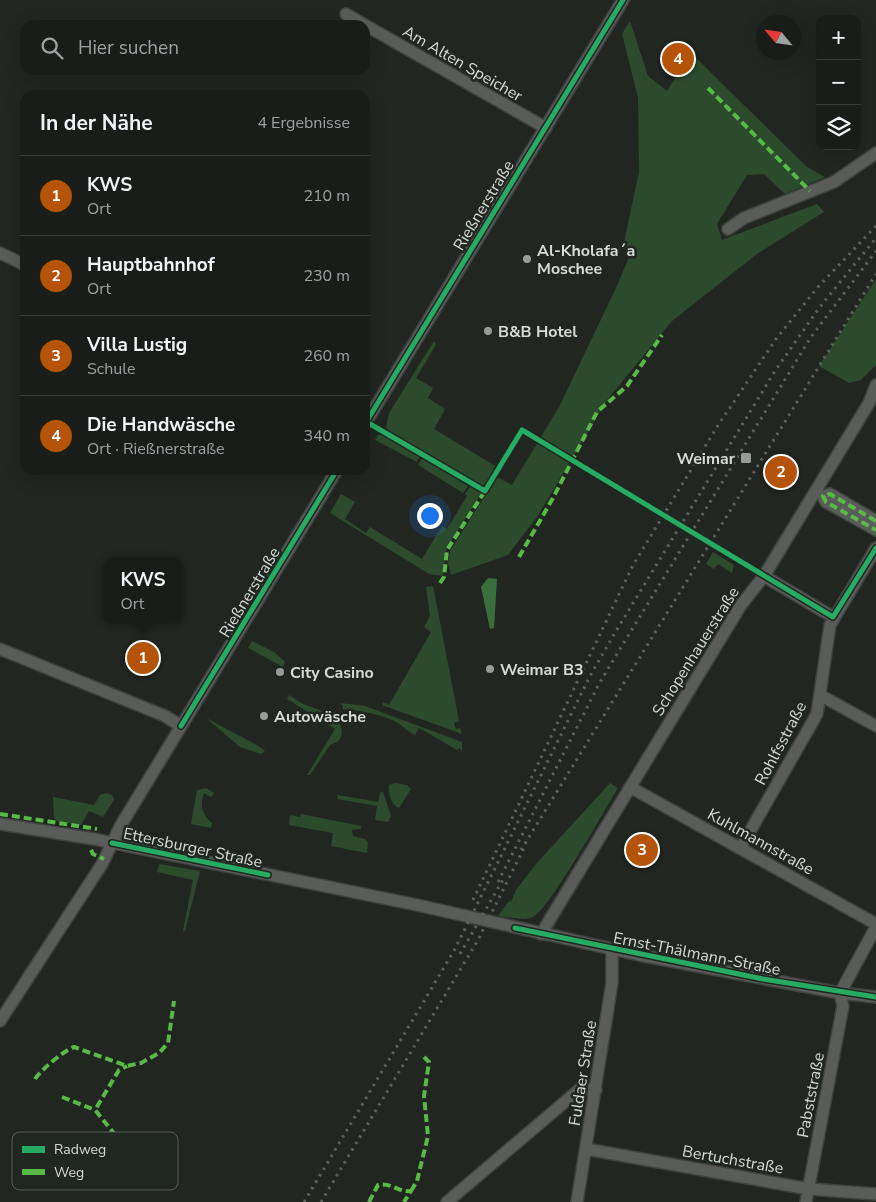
<!DOCTYPE html>
<html lang="de">
<meta charset="utf-8">
<style>
body{margin:0;font-family:"Nunito Sans",sans-serif;background:#262926;color:#f1f3f6}
.controls{position:absolute;right:15px;top:15px;display:grid;overflow:hidden;border-radius:10px;box-shadow:0 5px 20px #0002}
.controls button{width:45px;height:45px;display:grid;place-items:center;padding:0;border:0;border-bottom:1px solid #373a38;background:#191c19;color:#f1f3f6;font:25px sans-serif}
.compass{position:absolute;left:756px;top:15px;width:45px;height:45px;border-radius:50%;background:#191c19;box-shadow:0 5px 20px #0002;rotate:299deg}
.you{position:absolute;left:429px;top:515px;width:18px;height:18px;margin:-12px;border:4px solid #fff;border-radius:50%;background:#1a73e8;box-shadow:0 0 0 8px #1a73e833}
.badge{display:grid;place-items:center;width:32px;height:32px;border-radius:50%;background:#b45309;color:#fff;font-size:16px;font-weight:700}
.pin{position:absolute;translate:-50% -50%;border:2px solid #fff;box-shadow:0 1px 5px #0006}
.popup{position:absolute;left:103px;top:558px;width:80px;height:65px;box-sizing:border-box;display:grid;place-content:center;border-radius:10px;background:#191c19;filter:drop-shadow(0 1px 4px #0005);font-size:16px;white-space:nowrap;color:#9fa1a2}
.popup b{font-size:19px;color:#f1f3f6}
.popup::after{content:'';position:absolute;left:50%;top:100%;margin-left:-10px;border:10px solid transparent;border-top-color:#191c19}
.list{margin:0;padding:0;list-style:none}
h2{display:flex;justify-content:space-between;align-items:center;height:65px;margin:0;padding:0 20px;font-size:21px}
h2 small{font-size:16px;font-weight:400;color:#9fa1a2}
.list li{display:grid;grid-template-columns:32px 1fr auto;gap:15px;align-items:center;box-sizing:border-box;height:80px;padding:0 20px;border-top:1px solid #373a38}
.list b{display:block;font-size:19px;white-space:nowrap}
.list p{margin:0;font-size:16px;white-space:nowrap;color:#9fa1a2}
.list em{font-size:16px;font-style:normal;color:#9fa1a2}
.icon{flex:none;width:28px;height:28px;fill:none;stroke:currentColor;stroke-width:2;stroke-linecap:round;stroke-linejoin:round}
.map{position:relative;flex:none;width:876px;height:1202px;overflow:hidden}
.search{position:absolute;background:#191c19;box-shadow:0 5px 20px #0002;left:20px;top:20px;width:350px;height:55px;display:flex;align-items:center;gap:12px;box-sizing:border-box;padding:0 18px;border-radius:15px;color:#9fa1a2;font-size:19px}
.panel{position:absolute;background:#191c19;box-shadow:0 5px 20px #0002;left:20px;top:90px;width:350px;height:385px;border-radius:15px}
.map>svg:first-child{display:block}
</style>
<div class="map">
<svg width="876" height="1202" viewBox="0 0 876 1202">
<rect width="100%" height="100%" fill="#212621"/>
<g fill="#2c4b2d">
<path d="M 630,21 L 648,76 L 667,91 L 691,53 L 807,167 L 825,177 L 785,194 L 764,174 L 747,175 L 717,224 L 722,240 L 817,204 L 824,212 L 757,254 L 672,321 L 607,400 L 537,517 L 508,555 L 451,575 L 448,563 L 450,551 L 497,477 L 512,485 L 559,407 L 616,288 L 632,250 L 623,247 L 639,172 L 638,98 L 622,34 Z"/>
<path d="M 876,279 L 876,365 L 861,380 L 849,383 L 819,366 Z"/>
<path d="M 434,341 L 436,345 L 416,378 L 433,388 L 428,398 L 445,409 L 434,429 L 497,467 L 484,488 L 390,433 L 386,428 L 389,413 Z"/>
<path d="M 384,434 L 420,456 L 417,462 L 375,440 L 378,435 Z"/>
<path d="M 422,458 L 468,486 L 463,493 L 418,465 Z"/>
<path d="M 470,487 L 482,492 L 446,549 L 443,576 L 429,574 L 330,513 L 341,494 L 355,502 L 345,519 L 366,533 L 370,527 L 422,559 L 442,526 L 447,529 L 467,496 L 465,494 Z"/>
<path d="M 713,552 L 734,565 L 732,573 L 718,564 L 714,569 L 706,564 Z"/>
<path d="M 433,586 L 459,721 L 454,723 L 456,729 L 460,728 L 462,734 L 382,705 L 383,702 L 389,705 L 431,632 L 424,627 L 430,616 L 426,587 Z"/>
<path d="M 252,641 L 274,652 L 285,662 L 283,667 L 248,648 Z"/>
<path d="M 289,695 C 294,698 300,703 306,705 C 322,711 351,718 339,741 L 330,745 L 310,775 L 307,775 L 335,729 L 287,699 Z"/>
<path d="M 340,703 L 365,706 L 462,742 L 462,752 L 460,748 L 457,750 L 419,728 L 415,735 C 409,732 407,730 402,726 C 391,716 359,710 343,709 L 343,706 Z"/>
<path d="M 206,718 L 257,745 L 265,751 L 261,754 L 240,747 Z"/>
<path d="M 395,783 L 407,785 L 411,789 L 399,808 C 391,805 388,793 389,785 Z"/>
<path d="M 610,783 L 618,788 C 605,809 549,910 533,917 C 523,921 509,917 498,916 L 509,901 L 511,902 L 516,890 L 536,864 Z"/>
<path d="M 206,788 L 214,793 L 211,797 L 204,793 C 199,805 203,816 212,823 L 211,828 L 191,824 L 197,790 Z"/>
<path d="M 380,792 L 383,792 L 391,816 L 388,822 L 375,820 L 377,806 L 337,799 L 338,795 L 378,802 Z"/>
<path d="M 106,793 L 112,795 L 114,800 L 103,817 L 89,811 L 81,825 L 57,821 L 54,818 L 53,797 L 94,805 L 100,795 Z"/>
<path d="M 301,814 L 361,826 L 361,829 L 352,830 L 353,836 L 365,839 L 368,843 L 367,853 L 331,846 L 333,833 L 289,825 L 290,815 L 300,817 Z"/>
<path d="M 159,864 L 200,871 L 185,931 L 183,931 L 193,880 L 157,872 Z"/>
</g>
<path fill="#396f3c" d="M 488,578 L 497,579 L 494,628 L 490,629 L 481,587 Z"/>
<g fill="none" stroke-linecap="round" stroke-linejoin="round">
<defs>
<g id="minor">
<path d="M 346,14 L 365,25"/>
<path d="M 365,25 L 546,128"/>
<path d="M 728,229 L 744,218 L 834,182 L 876,153"/>
<path d="M 0,253 L 25,265"/>
<path d="M 365,424 L 623,0"/>
<path d="M 876,521 L 830,494 L 823,496 L 826,502 L 876,530"/>
<path d="M 764,576 L 833,617"/>
<path d="M 0,649 L 165,716 L 181,726"/>
<path d="M 820,695 L 876,726"/>
<path d="M 630,787 L 876,924"/>
<path d="M 0,824 L 94,839 L 417,905 L 639,955 L 840,993 L 876,997"/>
<path d="M 741,847 L 817,714 L 830,625 L 876,548"/>
<path d="M 541,934 L 741,605 L 764,576 L 869,403 L 876,385"/>
<path d="M 0,1021 L 102,864 L 121,825 L 337,470"/>
<path d="M 586,1149 L 809,1189 L 876,1194"/>
<path d="M 447,1202 L 580,1089 L 596,1090"/>
<path d="M 577,1202 L 612,983 L 612,949"/>
<path d="M 806,1202 L 843,1006 L 840,993 L 876,927"/>
</g>
</defs>
<use href="#minor" stroke="#3f423f" stroke-width="14"/>
<use href="#minor" stroke="#5a5c5a" stroke-width="11"/>
<g stroke="#5d605d" stroke-width="3" stroke-dasharray="2.5 5" stroke-linecap="butt">
<path d="M 521,850 L 876,274"/>
<path d="M 498,882 L 600,682 L 628,636 L 811,337 L 876,251"/>
<path d="M 473,900 L 633,565 L 717,427 L 776,339 L 818,287 L 876,226"/>
<path d="M 460,954 L 504,878"/>
<path d="M 304,1202 L 455,949 L 590,676 L 616,631 L 775,371 L 819,308 L 876,238"/>
<path d="M 321,1202 L 478,940 L 526,844"/>
</g>
<g stroke="#58b947" stroke-width="4" stroke-dasharray="8 4" stroke-linecap="butt">
<path d="M 708,88 L 810,191"/>
<path d="M 876,521 L 830,494 L 823,496 L 826,502 L 876,530"/>
<path d="M 519,557 L 553,498 L 597,412 L 627,386 L 662,335"/>
<path d="M 440,583 L 444,577 L 447,550 L 485,491"/>
<path d="M 0,814 L 97,829"/>
<path d="M 91,850 L 93,854 L 104,859"/>
<path d="M 35,1079 C 41,1070 63,1051 74,1047 L 127,1066 L 141,1063 L 159,1053 L 168,1043 L 174,1001"/>
<path d="M 62,1097 L 95,1110"/>
<path d="M 93,1188 L 117,1150 L 117,1137 L 95,1110 L 119,1070 L 127,1066"/>
<path d="M 411,1191 L 417,1181 L 428,1136 L 424,1096 L 429,1062 L 424,1057"/>
<path d="M 369,1202 L 378,1185 C 391,1182 399,1193 411,1191 L 404,1202"/>
</g>
<defs>
<g id="cycleway">
<path d="M 365,421 L 485,491 L 522,430 L 833,617 L 876,548"/>
<path d="M 365,424 L 623,0"/>
<path d="M 181,726 L 337,470"/>
<path d="M 112,843 L 268,875"/>
<path d="M 515,928 L 763,979 L 876,997"/>
</g>
</defs>
<use href="#cycleway" stroke="#202720" stroke-width="8"/>
<use href="#cycleway" stroke="#26ab63" stroke-width="5"/>
</g>
<g fill="#979c97" stroke="#202720" stroke-width="2">
<circle cx="527" cy="259" r="5"/>
<circle cx="488" cy="331" r="5"/>
<rect x="740" y="452" width="12" height="12" rx="2.5"/>
<circle cx="490" cy="669" r="5"/>
<circle cx="280" cy="672" r="5"/>
<circle cx="264" cy="716" r="5"/>
</g>
<g text-anchor="middle" stroke-width="5" stroke-linejoin="round" paint-order="stroke">
<g font-size="16" fill="#d7dbd7" stroke="#202720">
<text transform="translate(463 63) rotate(30)" y="6">Am Alten Speicher</text>
<text transform="translate(483 205) rotate(-59)" y="6">Rießnerstraße</text>
<text transform="translate(249 592) rotate(-59)" y="6">Rießnerstraße</text>
<text transform="translate(695 651) rotate(-58)" y="6">Schopenhauerstraße</text>
<text transform="translate(780 743) rotate(-62)" y="6">Rohlfsstraße</text>
<text transform="translate(761 841) rotate(29)" y="6">Kuhlmannstraße</text>
<text transform="translate(193 847) rotate(12)" y="6">Ettersburger Straße</text>
<text transform="translate(697 953) rotate(11)" y="6">Ernst-Thälmann-Straße</text>
<text transform="translate(582 1073) rotate(-81)" y="6">Fuldaer Straße</text>
<text transform="translate(810 1095) rotate(-79)" y="6">Pabststraße</text>
<text transform="translate(733 1159) rotate(10)" y="6">Bertuchstraße</text>
</g>
<g font-size="16" font-weight="bold" fill="#d7dbd7" stroke="#202720" text-anchor="start">
<text x="537" y="256">Al-Kholafa´a<tspan x="537" dy="18">Moschee</tspan></text>
<text x="498" y="337">B&amp;B Hotel</text>
<text x="735" y="464" text-anchor="end">Weimar</text>
<text x="500" y="675">Weimar B3</text>
<text x="290" y="678">City Casino</text>
<text x="274" y="722">Autowäsche</text>
</g>
</g>
<rect x="12" y="1132" width="166" height="58" rx="8" fill="#202720" stroke="#575d57" stroke-width="1"/>
<rect x="22" y="1146" width="23" height="7" fill="#26ab63"/>
<rect x="22" y="1169" width="23" height="6" fill="#58b947"/>
<g font-size="14" fill="#d7dbd7">
<text x="54" y="1154">Radweg</text>
<text x="54" y="1177">Weg</text>
</g>
</svg>
<div class="controls">
<button>+</button>
<button>−</button>
<button><svg class="icon" aria-label="layers" viewBox="0 0 24 24"><path d="M12 4l9 5-9 5-9-5zM3 14l9 5 9-5"/></svg></button>
</div>
<svg class="compass" viewBox="-18 -18 36 36"><path d="M0-13l5 13h-10z" fill="#e53935"/><path d="M0 13l5-13h-10z" fill="#9fa1a2"/></svg>
<div class="you"></div>
<div class="pin badge" style="left:143px;top:658px">1</div>
<div class="popup"><b>KWS</b>Ort</div>
<div class="pin badge" style="left:781px;top:472px">2</div>
<div class="pin badge" style="left:642px;top:850px">3</div>
<div class="pin badge" style="left:678px;top:59px">4</div>
<div class="search"><svg class="icon" aria-label="search" viewBox="0 0 24 24"><circle cx="10" cy="10" r="6"/><path d="M15 15l6 6"/></svg>Hier suchen</div>
<section class="panel">
<h2>In der Nähe<small>4 Ergebnisse</small></h2>
<ul class="list">
<li><span class="badge">1</span><div><b>KWS</b><p>Ort</p></div><em>210 m</em></li>
<li><span class="badge">2</span><div><b>Hauptbahnhof</b><p>Ort</p></div><em>230 m</em></li>
<li><span class="badge">3</span><div><b>Villa Lustig</b><p>Schule</p></div><em>260 m</em></li>
<li><span class="badge">4</span><div><b>Die Handwäsche</b><p>Ort · Rießnerstraße</p></div><em>340 m</em></li>
</ul>
</section>
</div>
